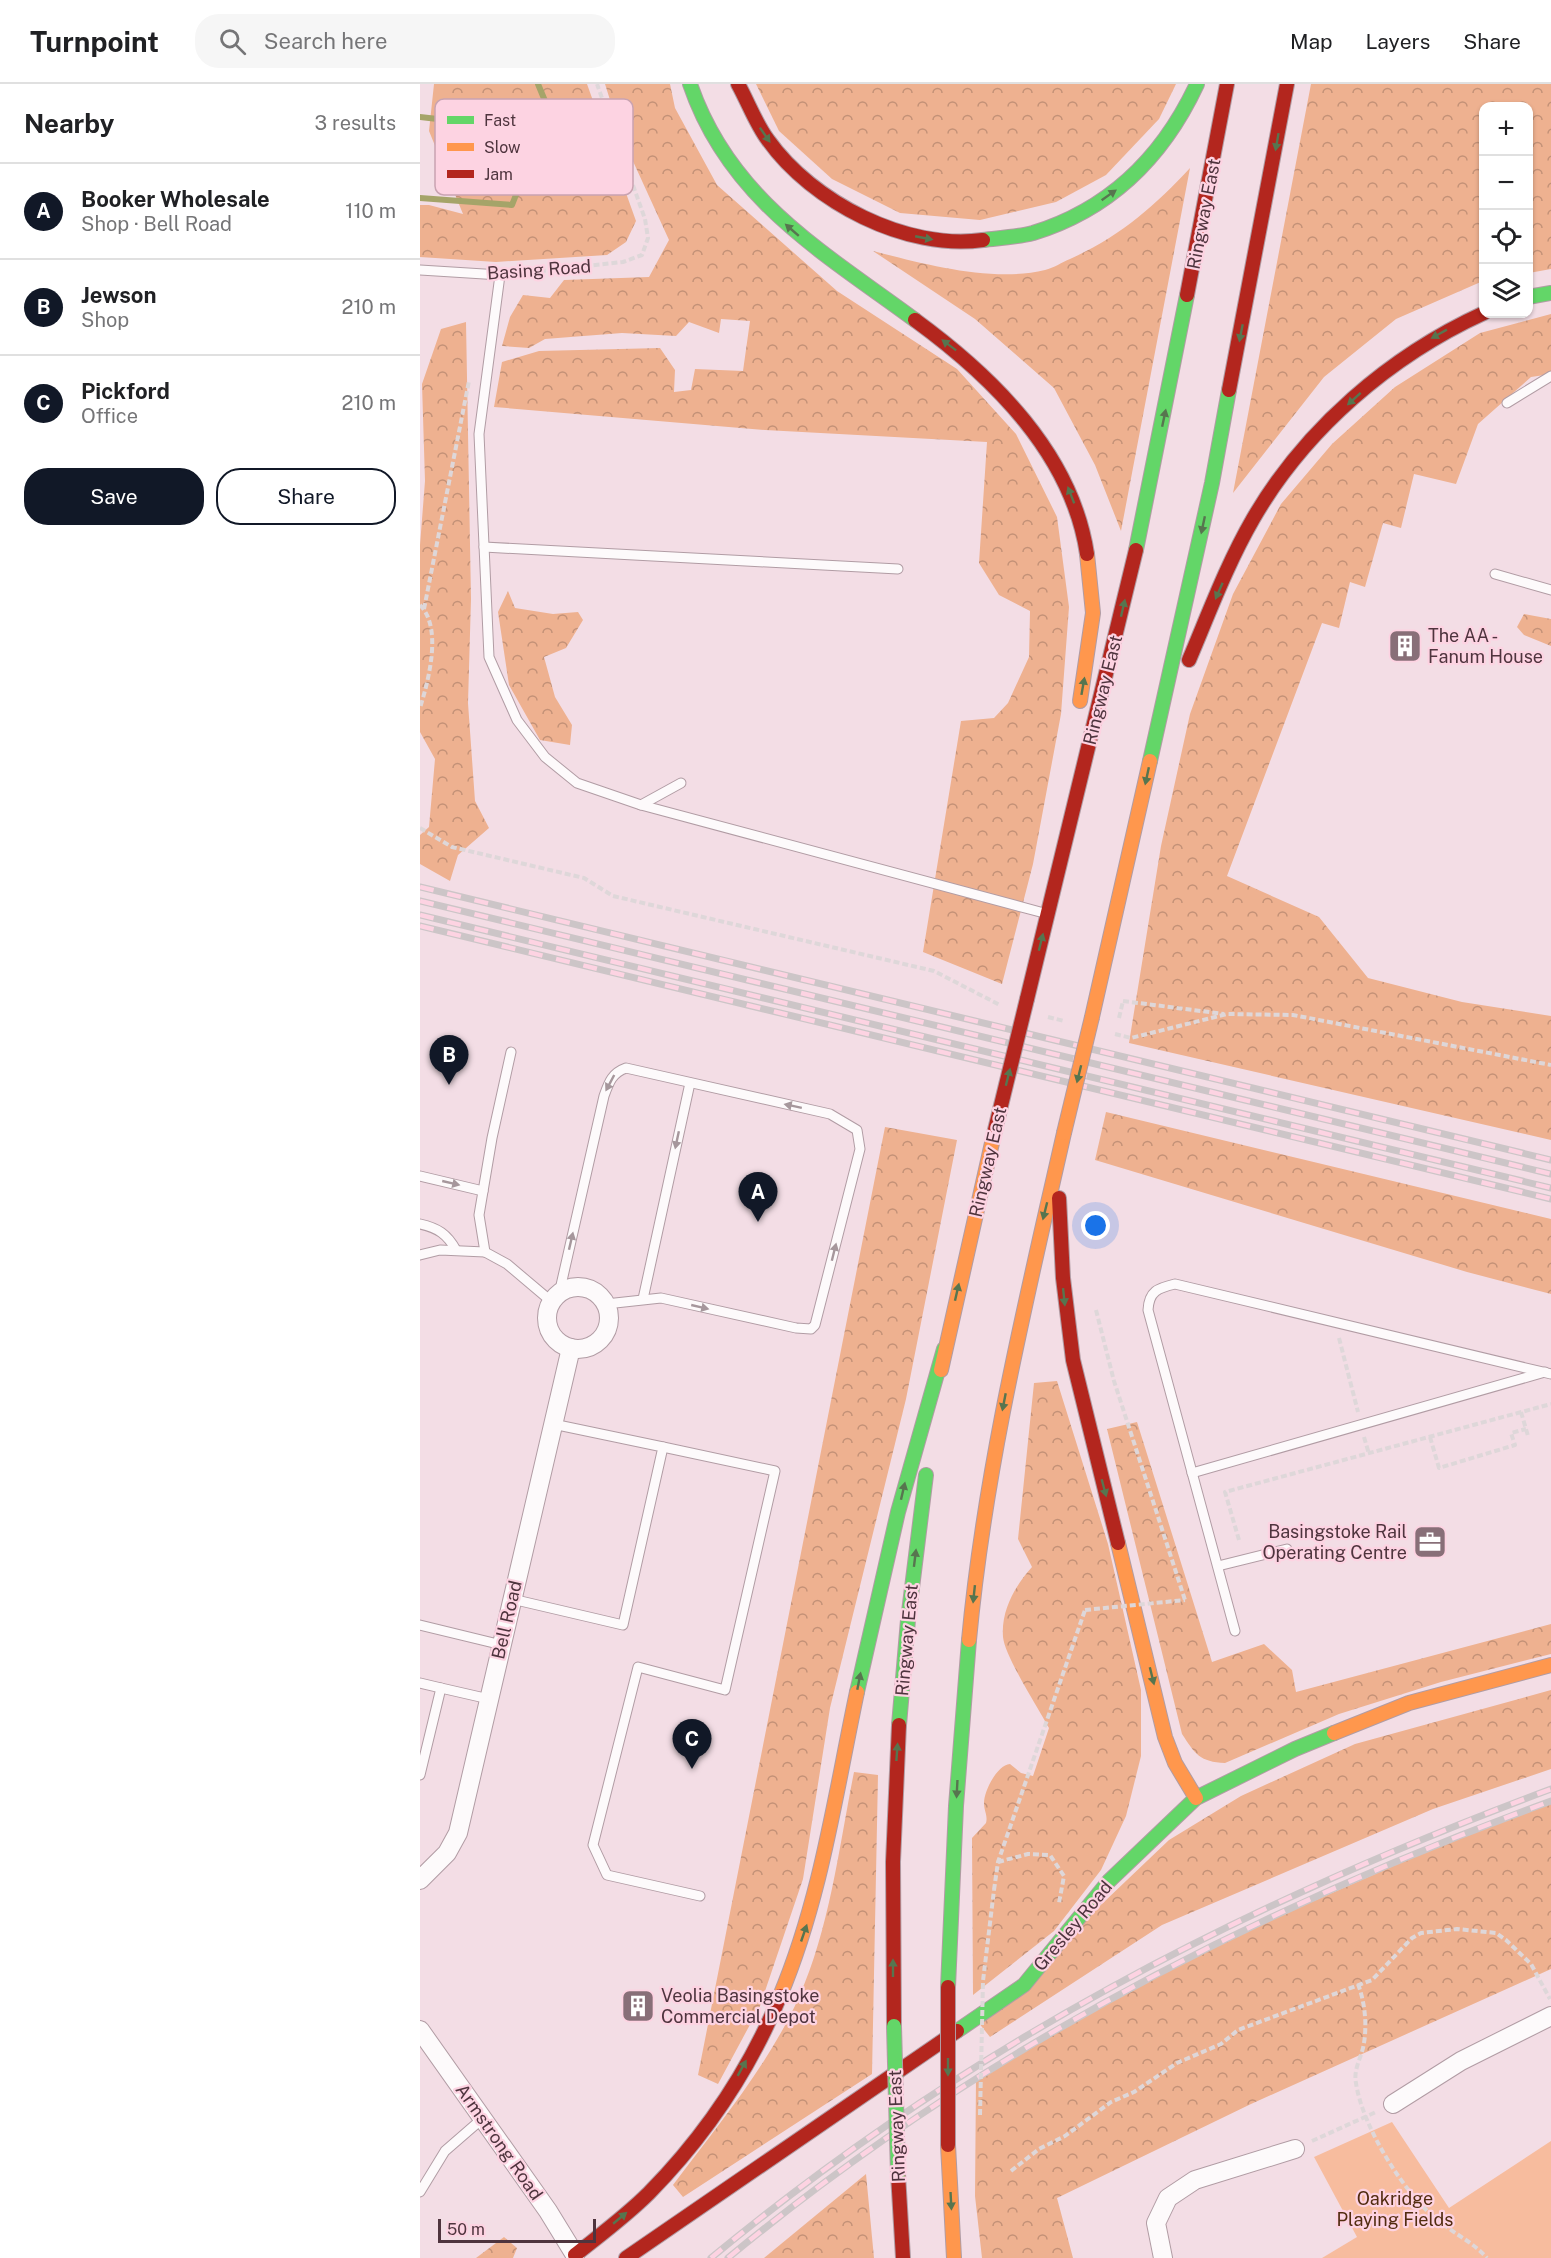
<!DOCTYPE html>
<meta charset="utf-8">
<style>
body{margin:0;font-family:"Public Sans",sans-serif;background:#f6f6f6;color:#202124}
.controls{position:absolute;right:18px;top:18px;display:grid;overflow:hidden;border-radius:12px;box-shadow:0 2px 4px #0004}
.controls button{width:54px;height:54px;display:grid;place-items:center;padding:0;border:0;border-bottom:2px solid #e0e0e0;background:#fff;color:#202124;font:30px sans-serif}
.scale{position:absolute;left:18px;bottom:15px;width:158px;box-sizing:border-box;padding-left:6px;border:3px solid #4f343e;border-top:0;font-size:16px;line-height:21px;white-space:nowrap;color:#4f343e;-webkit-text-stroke:4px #fdd3e2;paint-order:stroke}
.you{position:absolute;left:676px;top:1142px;width:21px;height:21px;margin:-15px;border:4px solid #fff;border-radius:50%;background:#1a73e8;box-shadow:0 0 0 9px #1a73e833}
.badge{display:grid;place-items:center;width:39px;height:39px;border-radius:50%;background:#111827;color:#fff;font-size:20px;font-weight:700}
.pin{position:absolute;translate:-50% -50px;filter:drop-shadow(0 2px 3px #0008)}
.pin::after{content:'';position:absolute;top:32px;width:21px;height:18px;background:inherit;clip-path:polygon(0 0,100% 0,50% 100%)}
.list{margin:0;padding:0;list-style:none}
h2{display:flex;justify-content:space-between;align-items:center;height:78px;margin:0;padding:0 24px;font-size:26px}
h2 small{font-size:20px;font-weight:400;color:#757577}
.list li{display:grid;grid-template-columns:39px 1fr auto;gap:18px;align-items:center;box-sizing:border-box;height:96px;padding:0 24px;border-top:2px solid #e0e0e0}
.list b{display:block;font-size:22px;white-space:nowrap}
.list p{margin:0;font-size:20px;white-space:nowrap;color:#757577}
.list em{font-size:20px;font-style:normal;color:#757577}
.actions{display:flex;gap:12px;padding:18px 24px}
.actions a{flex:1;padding:14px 0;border:2px solid #111827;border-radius:24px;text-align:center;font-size:21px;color:#111827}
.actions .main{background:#111827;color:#fff}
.icon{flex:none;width:33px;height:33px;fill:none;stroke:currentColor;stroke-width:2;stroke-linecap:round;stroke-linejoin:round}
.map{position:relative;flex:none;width:1131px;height:2174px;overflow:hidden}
header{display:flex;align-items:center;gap:36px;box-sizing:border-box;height:84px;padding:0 30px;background:#fff;border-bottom:2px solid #e0e0e0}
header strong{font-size:28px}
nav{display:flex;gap:33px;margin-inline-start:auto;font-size:21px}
.search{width:420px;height:54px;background:#f6f6f6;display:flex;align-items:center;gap:15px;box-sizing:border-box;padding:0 21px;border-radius:24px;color:#757577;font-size:22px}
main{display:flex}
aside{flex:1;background:#fff}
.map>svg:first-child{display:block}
</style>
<header>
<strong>Turnpoint</strong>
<div class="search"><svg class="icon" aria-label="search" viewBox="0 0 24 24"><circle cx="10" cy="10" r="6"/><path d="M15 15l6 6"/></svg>Search here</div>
<nav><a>Map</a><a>Layers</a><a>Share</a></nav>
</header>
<main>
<aside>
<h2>Nearby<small>3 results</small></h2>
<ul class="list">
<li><span class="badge">A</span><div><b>Booker Wholesale</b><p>Shop · Bell Road</p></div><em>110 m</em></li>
<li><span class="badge">B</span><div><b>Jewson</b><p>Shop</p></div><em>210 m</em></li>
<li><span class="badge">C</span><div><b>Pickford</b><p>Office</p></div><em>210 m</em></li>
</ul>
<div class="actions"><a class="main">Save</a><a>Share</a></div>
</aside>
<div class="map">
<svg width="1131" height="2174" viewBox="0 0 1131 2174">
<defs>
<pattern id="forest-crowns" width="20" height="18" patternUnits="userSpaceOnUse" patternTransform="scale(1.5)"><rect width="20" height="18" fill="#eeb190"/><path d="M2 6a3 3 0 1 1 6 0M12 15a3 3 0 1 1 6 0" fill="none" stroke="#c39177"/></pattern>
</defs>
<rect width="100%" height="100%" fill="#f3dde5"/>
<path fill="#f7bc9e" d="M 972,2038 L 1029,2124 L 1131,2057 L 1131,2174 L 902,2174 L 937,2153 L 894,2073 Z"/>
<g fill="url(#forest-crowns)">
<path d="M 14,0 L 167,0 L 216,137 L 206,158 L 187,171 L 76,178 L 0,173 L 0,121 L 9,121 L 43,130 L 9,47 Z"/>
<path d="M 185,0 L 250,0 L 255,24 L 297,101 L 417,207 L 537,285 L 596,350 L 637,433 L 649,523 L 641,630 L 613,780 L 582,900 L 503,868 L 541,637 L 574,634 L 588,619 L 609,573 L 610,527 L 579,511 L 559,479 L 567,358 L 345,346 L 74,323 L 82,278 L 119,267 L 240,264 L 255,286 L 254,308 L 271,306 L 275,285 L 323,287 L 330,237 L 301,235 L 299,249 L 269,238 L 256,252 L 202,249 L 125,255 L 109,264 L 82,262 L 90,233 L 103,211 L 130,214 L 144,196 L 229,193 L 249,156 L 201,51 Z"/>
<path d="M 336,0 L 756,0 L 739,35 L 686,91 L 636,118 L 560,136 L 480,129 L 412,95 L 359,47 Z"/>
<path d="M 891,0 L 1131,0 L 1131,185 L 1109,189 L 1108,22 L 1064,22 L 1063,197 L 976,235 L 904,293 L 813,409 Z"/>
<path d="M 770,84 L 701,447 L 675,381 L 634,304 L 555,235 L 453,167 C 504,180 573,199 625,186 C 634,184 642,178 650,175 C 699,153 735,122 770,84 Z"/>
<path d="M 1131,230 L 1131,290 L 1111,293 L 1058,340 L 1036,400 L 994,390 L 981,444 L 963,439 L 945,503 L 930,498 L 919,544 L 902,539 L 807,792 L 899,833 L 948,894 L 1042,918 L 1131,932 L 1131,1056 L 709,959 L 741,762 L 770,630 L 813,510 L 861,420 L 912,360 L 975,303 L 1060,249 Z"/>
<path d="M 46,238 L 51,515 L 48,619 L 55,717 L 69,744 L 38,771 L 30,797 L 0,780 L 0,751 L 9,743 L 15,675 L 0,648 L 0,461 L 5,397 L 2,300 L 21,245 Z"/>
<path d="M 88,507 L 95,524 L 133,530 L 158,528 L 163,536 L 146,564 L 124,573 L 135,613 L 152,641 L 150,661 L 120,656 L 89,601 L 78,528 Z"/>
<path d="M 1104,530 L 1131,535 L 1131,562 L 1104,551 L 1097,543 Z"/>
<path d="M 686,1028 L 1131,1135 L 1131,1210 L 1047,1188 L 675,1076 Z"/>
<path d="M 465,1043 L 537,1056 L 486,1315 L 410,1624 L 383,1795 L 340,1922 L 298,2000 L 278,1991 Z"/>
<path d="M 637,1297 L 688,1460 L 721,1606 L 721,1672 L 706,1732 L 681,1786 L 634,1847 L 553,1911 L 552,1754 L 566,1739 C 568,1732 564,1727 564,1719 C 564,1707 577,1681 590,1680 L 601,1689 L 613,1692 L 629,1644 C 619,1625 585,1573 583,1553 C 581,1526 595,1502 612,1483 L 598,1455 L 614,1299 Z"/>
<path d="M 717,1338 L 792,1578 L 844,1560 L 872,1586 L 876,1608 L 1131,1540 L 1131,1570 L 1021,1598 L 919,1630 L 805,1679 C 780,1678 775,1670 762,1650 L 687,1345 Z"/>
<path d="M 1131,1606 L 1131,1685 L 1013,1725 L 742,1841 L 570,1953 L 558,1938 L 749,1756 L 821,1712 L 935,1660 Z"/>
<path d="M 434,1688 L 458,1691 L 452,1990 L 263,2113 L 253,2101 C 298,2041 348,1982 379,1913 C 410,1843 419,1763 434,1688 Z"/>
<path d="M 1131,1718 L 1131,1885 L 831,2020 L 637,2114 L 653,2174 L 562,2174 L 555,2112 L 556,1994 L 620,1954 L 769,1872 L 1073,1738 Z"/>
<path d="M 446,2090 L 454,2174 L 344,2174 Z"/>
<path d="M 84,2153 L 97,2164 L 93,2174 L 56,2174 Z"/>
</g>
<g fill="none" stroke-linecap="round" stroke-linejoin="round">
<g stroke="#a5a469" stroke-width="6">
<path d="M 118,0 L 135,41"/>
<path d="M 0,33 L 78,42 L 89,65 L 103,71 L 110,69 L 130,79"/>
<path d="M 0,114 L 92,121 L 103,93 L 187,53"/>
</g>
<defs>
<g id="lane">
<path d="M 0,186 L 80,191 L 59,350 L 69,573 L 97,636 L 125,673 L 157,699 L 221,721 L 624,829"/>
<path d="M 1087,319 L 1131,292"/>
<path d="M 64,463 L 478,485"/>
<path d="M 1075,490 L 1131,506"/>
<path d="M 221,721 L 261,699"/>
<path d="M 91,968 L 72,1054 L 59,1131 L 65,1168 L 87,1180 L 132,1218"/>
<path d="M 0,1092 L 63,1107"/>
<path d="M 0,1140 C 18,1144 27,1150 36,1166"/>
<path d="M 0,1171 L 20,1166 L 65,1168"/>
<path d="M 139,1210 L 184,1012 C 189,998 192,989 206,984 L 410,1030 L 437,1046 L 440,1065 L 395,1241 L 391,1245 L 376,1244 L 241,1214 L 186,1220"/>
<path d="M 223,1215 L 270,999"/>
<path d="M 243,1363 L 355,1387 L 305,1606 L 218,1583 L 173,1761 L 187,1791 L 280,1812"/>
<path d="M 772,1389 L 1125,1288"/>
<path d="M 798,1482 L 867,1465"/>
<path d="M 92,1515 L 203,1541 L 243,1363 L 133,1340"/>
<path d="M 0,1541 L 82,1561"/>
<path d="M 815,1547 L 728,1226 C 729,1207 738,1204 755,1200 L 1131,1290"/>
<path d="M 0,1599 L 21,1604"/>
<path d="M 0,1691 L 21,1604 L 69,1615"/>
<path d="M 0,2108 L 25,2067 L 63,2034"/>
</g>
<g id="street">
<circle cx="158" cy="1234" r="31"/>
<path d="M 0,1796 L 27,1769 L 38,1749 L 151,1264"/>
<path d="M 0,1946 L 128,2127 L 155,2171"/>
<path d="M 973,2020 L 1041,1977 L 1131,1932"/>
<path d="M 743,2174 L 736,2139 L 748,2114 L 775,2096 L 875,2065"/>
</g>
<g id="fast">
<path d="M 270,0 C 309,115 403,168 495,236"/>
<path d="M 563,156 C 579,154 598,153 613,149 C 691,125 743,73 777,0"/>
<path d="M 1108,213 L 1131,209"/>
<path d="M 716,466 L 767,211"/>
<path d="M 730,677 L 792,399 L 809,306"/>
<path d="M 437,1608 L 478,1428 L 524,1265"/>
<path d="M 479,1641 L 488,1536 L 506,1391"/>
<path d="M 528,1903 L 536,1722 L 549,1556"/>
<path d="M 537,1947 L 604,1901 L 689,1797 L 776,1714 L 875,1665 L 914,1649"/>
</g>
<g id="slow">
<path d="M 660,617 L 673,529 L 667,470"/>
<path d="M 672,933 L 730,677"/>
<path d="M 521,1286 L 574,1050"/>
<path d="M 698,1459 L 745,1653 L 755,1679 L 776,1714"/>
<path d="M 549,1556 C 565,1384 606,1217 644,1049"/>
<path d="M 914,1649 L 989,1619 L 1131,1581"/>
<path d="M 360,1912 C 401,1814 415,1712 437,1608"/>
<path d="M 528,2061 L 534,2174"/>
</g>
<g id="jam">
<path d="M 318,0 C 328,18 336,40 348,56 C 392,118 487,167 563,156"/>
<path d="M 767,211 L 807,0"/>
<path d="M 495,236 C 573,293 652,370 667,470"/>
<path d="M 809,306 L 867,0"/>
<path d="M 769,576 C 789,529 807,480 833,435 C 885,345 970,272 1064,229"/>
<path d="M 607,915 L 716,466"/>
<path d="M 639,1114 L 643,1194 L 653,1276 L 698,1459"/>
<path d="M 474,1942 L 473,1778 L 479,1641"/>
<path d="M 478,2090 L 483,2174"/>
<path d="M 155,2171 C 180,2151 206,2132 229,2109 C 284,2053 330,1985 360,1912"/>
<path d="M 206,2174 L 537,1947"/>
</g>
</defs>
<use href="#lane" stroke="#b19ca4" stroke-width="11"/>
<use href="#street" stroke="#b19ca4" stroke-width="20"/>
<use href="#fast" stroke="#b19ca4" stroke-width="16"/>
<use href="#slow" stroke="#b19ca4" stroke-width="16"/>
<use href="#jam" stroke="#b19ca4" stroke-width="16"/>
<g stroke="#ded7d9" stroke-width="4" stroke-dasharray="6 3" stroke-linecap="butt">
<path d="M 93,190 L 203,178 L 222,171 L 228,154 L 225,135 L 177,0"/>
<path d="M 0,521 C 23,544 8,598 0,624"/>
<path d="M 4,525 L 49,297"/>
<path d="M 0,744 L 32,763 L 164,794 L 193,812 L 514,887 L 580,921"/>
<path d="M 703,917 L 804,930"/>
<path d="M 628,933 L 644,937"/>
<path d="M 695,950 L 711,954 L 807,930 L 873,931 L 1131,981"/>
<path d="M 676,1226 L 694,1297 L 765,1516"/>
<path d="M 919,1254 L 938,1328"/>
<path d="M 1101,1328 L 1108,1352"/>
<path d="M 944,1353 L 949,1370"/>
<path d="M 1010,1353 L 1019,1384 L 1095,1361 L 1091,1349 L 1106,1345"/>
<path d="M 819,1456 L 805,1408 L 1131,1320"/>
<path d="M 578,1778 L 608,1770 L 630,1771 L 644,1792 L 639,1819"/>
<path d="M 574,1806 L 578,1778 L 665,1526"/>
<path d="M 938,1900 C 945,1919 947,1940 944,1959 C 942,1973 933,1985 936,1999 C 942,2042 985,2112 1020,2138 C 1035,2150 1054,2159 1067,2174"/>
<path d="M 892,2057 L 956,2028"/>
<path d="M 591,2087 L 619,2065 L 645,2052 L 691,2018 L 714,2008 L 757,1979 L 801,1960 L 818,1946 L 952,1896 L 992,1854 L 1001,1849 L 1037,1845 L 1076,1849 L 1086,1856 L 1111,1880 L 1130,1915"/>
</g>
<use href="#lane" stroke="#fdfafb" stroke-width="9"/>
<use href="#street" stroke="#fdfafb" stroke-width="18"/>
<use href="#fast" stroke="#63d668" stroke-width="14"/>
<use href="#slow" stroke="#ff974d" stroke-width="14"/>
<use href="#jam" stroke="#b3261e" stroke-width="14"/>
<defs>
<g id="rail">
<path d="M 0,803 L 1131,1076"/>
<path d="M 0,817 L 1131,1090"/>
<path d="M 0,831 L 1131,1104"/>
<path d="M 0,842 L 1131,1115"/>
<path d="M 291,2174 C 546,1963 822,1820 1131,1705"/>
<path d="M 308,2174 C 552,1972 834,1825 1131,1717"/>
</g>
</defs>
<use href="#rail" stroke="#ccc5c7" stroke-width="7"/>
<use href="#rail" stroke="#fdd3e2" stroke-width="4.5" stroke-dasharray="14" stroke-linecap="butt"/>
<defs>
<path id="fast-bridge" d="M 474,1942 L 478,2090"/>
<path id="slow-bridge" d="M 644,1049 L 672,933"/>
<g id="jam-bridge">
<path d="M 574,1050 L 607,915"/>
<path d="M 528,1903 L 528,2061"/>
</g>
</defs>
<use href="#fast-bridge" stroke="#b19ca4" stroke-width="16" stroke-linecap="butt"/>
<use href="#slow-bridge" stroke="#b19ca4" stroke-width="16" stroke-linecap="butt"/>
<use href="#jam-bridge" stroke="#b19ca4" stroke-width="16" stroke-linecap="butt"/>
<g stroke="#ded7d9" stroke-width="4" stroke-dasharray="6 3" stroke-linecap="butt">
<path d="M 699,934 L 703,917"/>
<path d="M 665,1526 L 765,1516"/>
<path d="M 560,2031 L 563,1897 L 574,1806"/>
</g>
<use href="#fast-bridge" stroke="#63d668" stroke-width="14"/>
<use href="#slow-bridge" stroke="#ff974d" stroke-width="14"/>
<use href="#jam-bridge" stroke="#b3261e" stroke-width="14"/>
</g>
<defs><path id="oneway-solid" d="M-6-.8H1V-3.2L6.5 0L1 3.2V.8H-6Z" transform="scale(1.5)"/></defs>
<g fill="#57754f">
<use href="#oneway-solid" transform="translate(345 51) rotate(55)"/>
<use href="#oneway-solid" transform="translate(857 58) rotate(100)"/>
<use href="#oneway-solid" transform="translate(689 111) rotate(-35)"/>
<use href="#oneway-solid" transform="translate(372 146) rotate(-139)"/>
<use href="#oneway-solid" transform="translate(504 154) rotate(11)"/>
<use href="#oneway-solid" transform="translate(821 249) rotate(101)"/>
<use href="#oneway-solid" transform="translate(1019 250) rotate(151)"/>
<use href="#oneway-solid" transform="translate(529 261) rotate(-143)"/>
<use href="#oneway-solid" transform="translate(934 315) rotate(138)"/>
<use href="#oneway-solid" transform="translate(744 334) rotate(-78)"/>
<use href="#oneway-solid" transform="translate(651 411) rotate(-111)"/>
<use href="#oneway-solid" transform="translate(783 441) rotate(102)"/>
<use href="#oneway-solid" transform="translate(799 507) rotate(114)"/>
<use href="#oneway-solid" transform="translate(703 524) rotate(-77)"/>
<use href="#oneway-solid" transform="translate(663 602) rotate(-80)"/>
<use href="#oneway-solid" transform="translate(727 692) rotate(102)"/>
<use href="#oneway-solid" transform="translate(621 858) rotate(-76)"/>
<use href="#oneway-solid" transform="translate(659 990) rotate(104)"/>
<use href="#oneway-solid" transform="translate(588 993) rotate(-76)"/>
<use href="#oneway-solid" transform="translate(625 1127) rotate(104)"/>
<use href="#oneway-solid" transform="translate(537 1208) rotate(-77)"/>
<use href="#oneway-solid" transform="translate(644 1213) rotate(84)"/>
<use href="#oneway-solid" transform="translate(584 1318) rotate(101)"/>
<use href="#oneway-solid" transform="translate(684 1404) rotate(75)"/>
<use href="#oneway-solid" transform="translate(483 1407) rotate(-77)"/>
<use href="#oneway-solid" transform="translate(495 1474) rotate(-83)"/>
<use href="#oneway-solid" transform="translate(554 1510) rotate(96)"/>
<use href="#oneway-solid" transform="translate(732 1592) rotate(76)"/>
<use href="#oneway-solid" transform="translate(439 1597) rotate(-79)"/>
<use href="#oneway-solid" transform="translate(477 1668) rotate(-86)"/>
<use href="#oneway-solid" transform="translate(537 1705) rotate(93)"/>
<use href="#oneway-solid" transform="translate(384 1849) rotate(-71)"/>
<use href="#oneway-solid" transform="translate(473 1884) rotate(-90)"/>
<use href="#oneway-solid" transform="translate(528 1983) rotate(90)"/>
<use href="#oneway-solid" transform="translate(322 1984) rotate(-61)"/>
<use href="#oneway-solid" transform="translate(531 2117) rotate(87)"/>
<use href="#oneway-solid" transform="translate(200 2134) rotate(-40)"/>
</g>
<g fill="#a6979c">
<use href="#oneway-solid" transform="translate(190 999) rotate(118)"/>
<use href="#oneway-solid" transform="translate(373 1022) rotate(-168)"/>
<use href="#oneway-solid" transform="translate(257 1056) rotate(102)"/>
<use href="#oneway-solid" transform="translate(31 1099) rotate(13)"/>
<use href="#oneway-solid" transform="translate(151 1157) rotate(-77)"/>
<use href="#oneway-solid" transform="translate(414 1168) rotate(-76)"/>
<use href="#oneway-solid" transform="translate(280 1223) rotate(13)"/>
</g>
<defs>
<symbol id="building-square" viewBox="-11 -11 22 22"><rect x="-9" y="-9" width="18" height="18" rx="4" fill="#886f78" stroke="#fdd3e2"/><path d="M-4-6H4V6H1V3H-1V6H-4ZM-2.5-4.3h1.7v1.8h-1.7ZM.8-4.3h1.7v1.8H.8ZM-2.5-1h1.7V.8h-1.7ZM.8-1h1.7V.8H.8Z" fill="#fff"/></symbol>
<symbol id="office-square" viewBox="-11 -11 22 22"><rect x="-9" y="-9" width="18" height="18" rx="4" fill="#886f78" stroke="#fdd3e2"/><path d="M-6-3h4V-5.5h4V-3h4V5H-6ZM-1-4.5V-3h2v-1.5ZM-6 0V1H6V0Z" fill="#fff"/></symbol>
</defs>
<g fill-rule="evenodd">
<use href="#building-square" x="966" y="543" width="38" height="38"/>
<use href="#office-square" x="991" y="1439" width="38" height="38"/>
<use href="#building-square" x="199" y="1903" width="38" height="38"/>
</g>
<g text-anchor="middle" stroke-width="4.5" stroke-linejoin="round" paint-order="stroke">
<g font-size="18" fill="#4f343e" stroke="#fdd3e2">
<text transform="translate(784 130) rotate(-79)" y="6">Ringway East</text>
<text transform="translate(119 186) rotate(-4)" y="6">Basing Road</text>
<text transform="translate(683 606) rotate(-76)" y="6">Ringway East</text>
<text transform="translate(568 1078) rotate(-77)" y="6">Ringway East</text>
<text transform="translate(87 1536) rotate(-77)" y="6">Bell Road</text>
<text transform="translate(487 1556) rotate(-85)" y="6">Ringway East</text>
<text transform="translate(653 1842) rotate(-50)" y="6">Gresley Road</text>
<text transform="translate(477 2042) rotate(-92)" y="6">Ringway East</text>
<text transform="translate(79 2058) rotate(55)" y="6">Armstrong Road</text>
</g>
<g font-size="18" fill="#4f343e" stroke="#fdd3e2" text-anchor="start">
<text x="1008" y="558">The AA -<tspan x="1008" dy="21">Fanum House</tspan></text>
<text x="987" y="1454" text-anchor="end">Basingstoke Rail<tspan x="987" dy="21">Operating Centre</tspan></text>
<text x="241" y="1918">Veolia Basingstoke<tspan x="241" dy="21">Commercial Depot</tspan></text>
</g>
<g font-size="18" fill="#522c10" stroke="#fdd3e2">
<text x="975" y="2121">Oakridge<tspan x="975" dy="21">Playing Fields</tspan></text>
</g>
</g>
<rect x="15" y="15" width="198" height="96" rx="9" fill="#fdd3e2" stroke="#c9a3b1" stroke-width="1.5"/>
<rect x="27" y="32" width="27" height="8" fill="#63d668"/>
<rect x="27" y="59" width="27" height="8" fill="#ff974d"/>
<rect x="27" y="86" width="27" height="8" fill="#b3261e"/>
<g font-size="16" fill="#4f343e">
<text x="64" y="42">Fast</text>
<text x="64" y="69">Slow</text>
<text x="64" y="96">Jam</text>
</g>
</svg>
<div class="controls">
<button>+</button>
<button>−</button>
<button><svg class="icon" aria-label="locate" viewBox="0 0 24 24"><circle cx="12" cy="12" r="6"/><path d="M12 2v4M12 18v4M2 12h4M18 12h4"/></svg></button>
<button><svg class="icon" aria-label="layers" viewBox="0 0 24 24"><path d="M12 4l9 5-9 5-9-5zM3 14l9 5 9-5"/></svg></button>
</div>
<div class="scale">50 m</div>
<div class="you"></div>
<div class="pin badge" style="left:338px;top:1138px">A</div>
<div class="pin badge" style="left:29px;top:1001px">B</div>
<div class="pin badge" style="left:272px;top:1685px">C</div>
</div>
</main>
